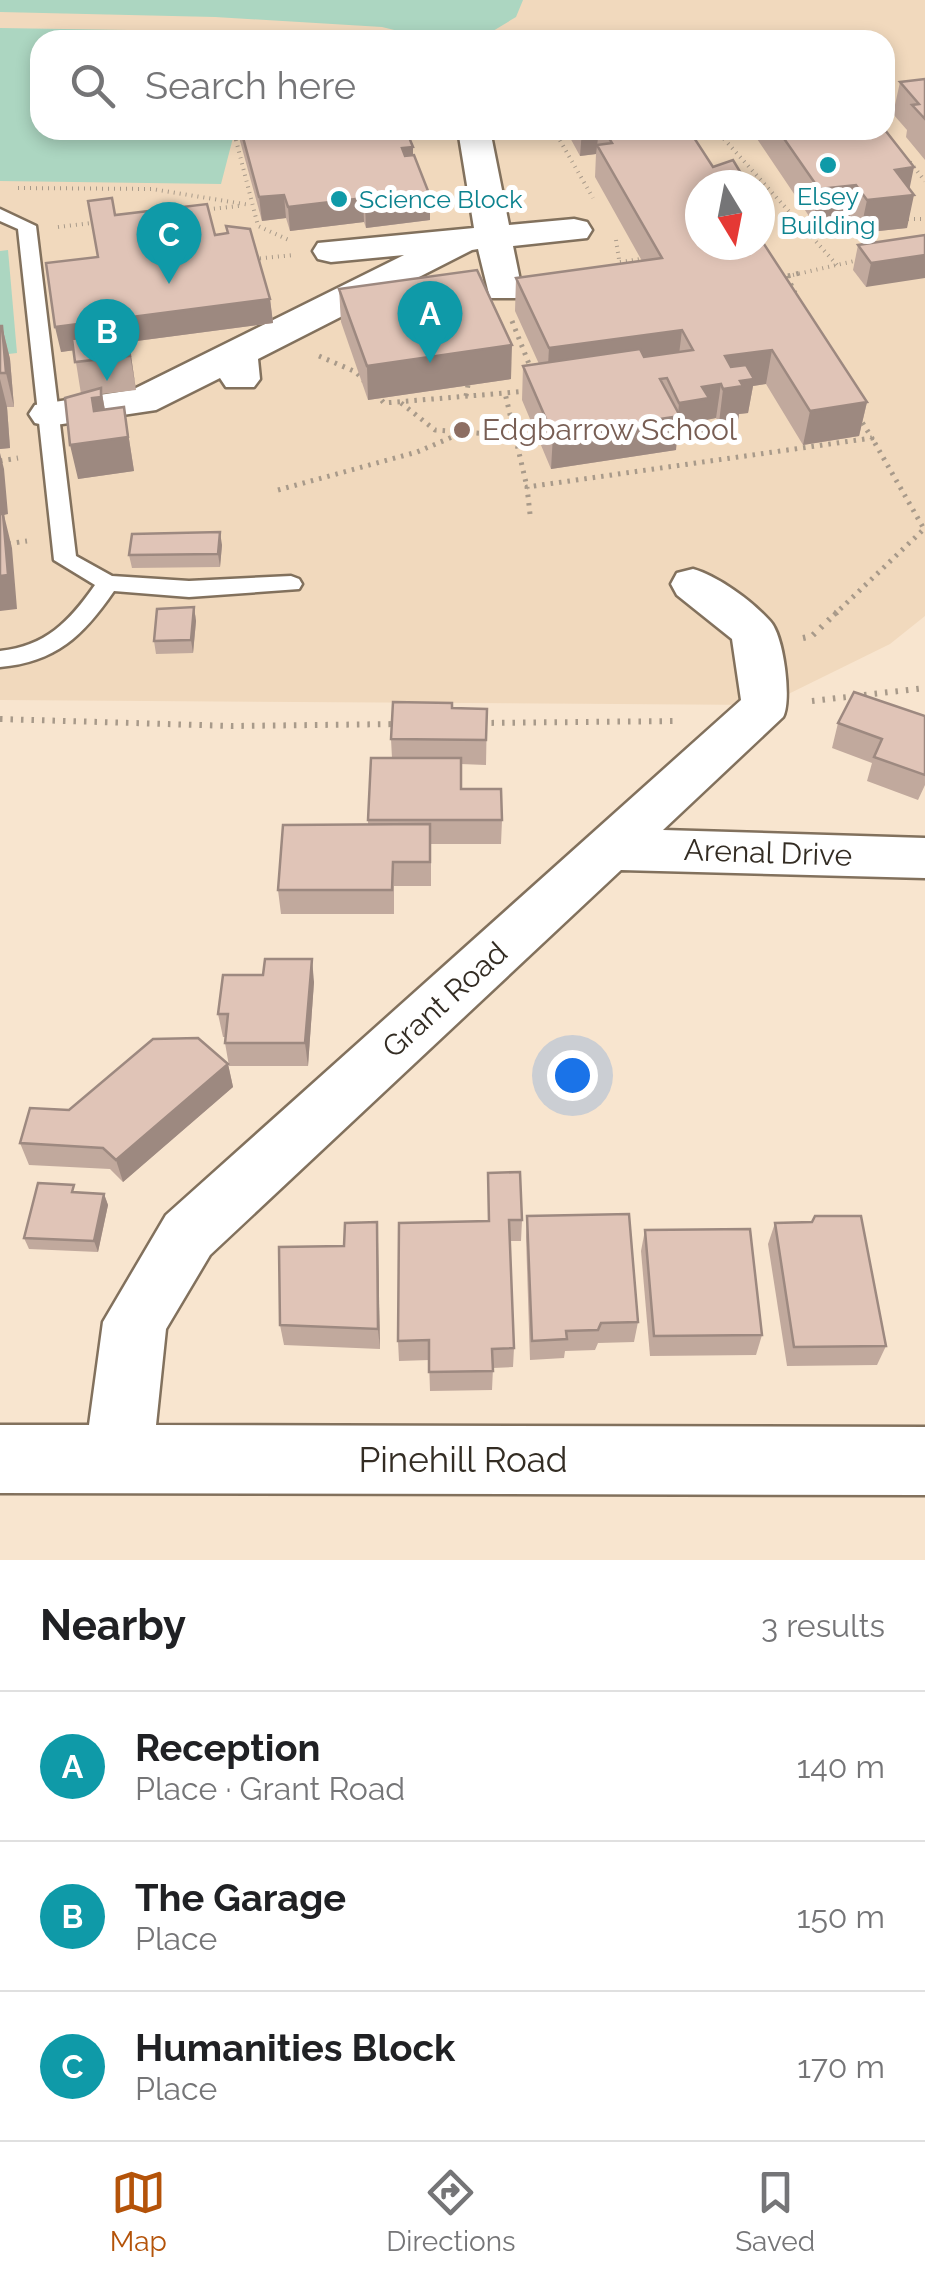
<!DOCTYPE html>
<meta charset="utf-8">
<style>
body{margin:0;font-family:Raleway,sans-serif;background:#f6f6f6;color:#202124}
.compass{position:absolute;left:685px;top:170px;width:90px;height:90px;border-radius:50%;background:#fff;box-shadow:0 5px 15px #0003;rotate:170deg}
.you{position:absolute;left:572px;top:1075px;width:35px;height:35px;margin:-25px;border:8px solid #fff;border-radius:50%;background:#1a73e8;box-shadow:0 0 0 15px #1a73e833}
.badge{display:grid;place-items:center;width:65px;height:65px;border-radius:50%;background:#b45309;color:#fff;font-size:32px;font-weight:700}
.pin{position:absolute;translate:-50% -82px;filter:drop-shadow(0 2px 5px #0008)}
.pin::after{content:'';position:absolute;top:52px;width:35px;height:30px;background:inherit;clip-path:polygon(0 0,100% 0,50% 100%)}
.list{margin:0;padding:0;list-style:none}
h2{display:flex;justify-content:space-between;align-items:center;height:130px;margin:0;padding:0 40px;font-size:42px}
h2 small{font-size:32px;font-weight:400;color:#757577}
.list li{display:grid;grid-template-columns:65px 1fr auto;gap:30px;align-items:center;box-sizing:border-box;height:150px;padding:0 40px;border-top:2px solid #e0e0e0}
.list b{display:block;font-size:38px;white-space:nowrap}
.list p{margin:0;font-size:32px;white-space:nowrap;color:#757577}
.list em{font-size:32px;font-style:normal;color:#757577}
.icon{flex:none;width:55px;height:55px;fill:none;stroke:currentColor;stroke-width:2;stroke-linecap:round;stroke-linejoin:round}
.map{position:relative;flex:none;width:925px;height:1560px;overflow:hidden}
.search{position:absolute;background:#fff;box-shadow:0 5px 15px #0003;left:30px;right:30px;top:30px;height:110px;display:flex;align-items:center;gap:25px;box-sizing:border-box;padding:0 35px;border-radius:30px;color:#757577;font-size:38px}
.sheet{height:580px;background:#fff}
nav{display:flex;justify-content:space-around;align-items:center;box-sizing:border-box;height:140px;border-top:2px solid #e0e0e0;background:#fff;font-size:28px;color:#757577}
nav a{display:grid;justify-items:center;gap:5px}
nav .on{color:#b45309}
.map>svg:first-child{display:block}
</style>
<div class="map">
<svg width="925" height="1560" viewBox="0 0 925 1560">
<rect width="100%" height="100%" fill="#f8e5cf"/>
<path fill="#f1d9bd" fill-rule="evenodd" d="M 388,0 L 925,0 L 925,616 L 890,644 L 766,705 L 0,700 L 0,6 ZM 40,40 L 885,40 L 885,130 L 40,130 ZM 700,185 L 760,185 L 760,245 L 700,245 Z"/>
<g fill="#acd6c1">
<path d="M 0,0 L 523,0 L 516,17 L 478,40 L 435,40 L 382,27 L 215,17 L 0,12 Z"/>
<path d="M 0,28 L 259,32 L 257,40 L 40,40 L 40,130 L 235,130 L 221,184 L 0,181 Z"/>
<path d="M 8,250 L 17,353 L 0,355 L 0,251 Z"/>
</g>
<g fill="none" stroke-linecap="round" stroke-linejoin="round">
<defs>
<path id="lane" d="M 0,209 L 36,226 L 76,556 L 112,576 L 189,581 L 291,576 L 299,579 L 302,584 L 299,589 L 189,597 L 114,591 C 83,636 56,662 0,667 L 0,651 C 46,646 69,622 95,585 L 54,560 L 18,229 L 0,221 Z"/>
<g id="street">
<path d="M 458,130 L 490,130 L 509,225 L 574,219 L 587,222 L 592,230 L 587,238 L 513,246 L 522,290 L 516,298 L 490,298 L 478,249 L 472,250 L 258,359 L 260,379 L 254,387 L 226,387 L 220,378 L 156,410 L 49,426 L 35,423 L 29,414 L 35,405 L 132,390 L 404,255 L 331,262 L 318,259 L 313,251 L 318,243 L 474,228 Z"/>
<path d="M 693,569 C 718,576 752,601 770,621 C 784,636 792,701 783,717 L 663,830 L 925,838 L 925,878 L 621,870 L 210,1255 L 166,1329 L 156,1425 L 925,1427 L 925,1495 L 0,1493 L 0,1425 L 89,1425 L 103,1322 L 166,1215 L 741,700 L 732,639 L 677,595 L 671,584 L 677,573 Z"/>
</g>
</defs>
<use href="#lane" stroke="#82715d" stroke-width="5"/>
<use href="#street" stroke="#82715d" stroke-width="5"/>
<g stroke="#a89a8a" stroke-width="4" stroke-dasharray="1 5" stroke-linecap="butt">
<path d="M 885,104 L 904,105"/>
<path d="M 400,130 L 419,130"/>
<path d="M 554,130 L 593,198"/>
<path d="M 716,130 L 837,265"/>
<path d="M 248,139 L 236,140 L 258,226 L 291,241"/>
<path d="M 910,162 L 925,181"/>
<path d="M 18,188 L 152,189 L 250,205"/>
<path d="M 202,210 L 239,206"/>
<path d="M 902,219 L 925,219"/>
<path d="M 58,227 L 100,222"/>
<path d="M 811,235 L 855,226"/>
<path d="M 616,240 L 621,272"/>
<path d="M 254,259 L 294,255"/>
<path d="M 620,262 L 641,259"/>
<path d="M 793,275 L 863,259"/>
</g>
<g stroke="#a89a8a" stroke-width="5" stroke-dasharray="2.5 6" stroke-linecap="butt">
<path d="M 787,276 L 795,293"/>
<path d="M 788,276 L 804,272"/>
<path d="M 512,321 L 531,369"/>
<path d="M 319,356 L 356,372 L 364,381"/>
<path d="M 527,391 L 505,393 L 527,487"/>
<path d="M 376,394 L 384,403 L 505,393"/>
<path d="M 466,396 L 468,385"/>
<path d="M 401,403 L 435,430 L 515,436"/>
<path d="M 0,461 L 18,458"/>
<path d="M 278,490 L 417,452 L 464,432"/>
<path d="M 530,514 L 527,487 L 872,438 L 860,419"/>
<path d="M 0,545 L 27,541"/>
<path d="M 834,615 L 924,529 L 872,438"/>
</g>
<g stroke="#a89a8a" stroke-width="6" stroke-dasharray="2.5 8" stroke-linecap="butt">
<path d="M 803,638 L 812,636 L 837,612"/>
<path d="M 812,701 L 925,688"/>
<path d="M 0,719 L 232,726 L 399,724"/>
<path d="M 481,723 L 679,721"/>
</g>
<use href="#lane" fill="#fff" fill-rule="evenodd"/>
<use href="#street" fill="#fff" fill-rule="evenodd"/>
</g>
<g fill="#c1a99d">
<path d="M 925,79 L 925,160 L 906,137 L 907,130 L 893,114 L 900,82 Z"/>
<path d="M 239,130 L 264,130 L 265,132 L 413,147 L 413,155 L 430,196 L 430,220 L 366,228 L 364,222 L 290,231 L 286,218 L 262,221 L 240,141 Z"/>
<path d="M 568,130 L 689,130 L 713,167 L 742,175 L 741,185 L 700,185 L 867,402 L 859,436 L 803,445 L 766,384 L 753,386 L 748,413 L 739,414 L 738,420 L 719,423 L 716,418 L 706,420 L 704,432 L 677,436 L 676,450 L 551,469 L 522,400 L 523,366 L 539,364 L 515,311 L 516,278 L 642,261 L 595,177 L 596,154 L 580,156 L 568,134 Z"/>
<path d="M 751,130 L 885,130 L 909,188 L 907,228 L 860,233 L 849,218 L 813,222 Z"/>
<path d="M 115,215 L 215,235 L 227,233 L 226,226 L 270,299 L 273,323 L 129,342 L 136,390 L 102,394 L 105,410 L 124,407 L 134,471 L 78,479 L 81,394 L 74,350 L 61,352 Z"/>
<path d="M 925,235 L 866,287 L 853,270 L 858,245 Z"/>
<path d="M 339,289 L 511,379 L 368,400 L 341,322 Z"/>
<path d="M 0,326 L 2,326 L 10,359 L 14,407 L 7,407 L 10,448 L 0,449 Z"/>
<path d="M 222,545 L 220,567 L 132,568 L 129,555 Z"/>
<path d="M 194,607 L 196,621 L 193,653 L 156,654 L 154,641 Z"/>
<path d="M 452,708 L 487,709 L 486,765 L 461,764 L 461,789 L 502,820 L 501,844 L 431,844 L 431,886 L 394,886 L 394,914 L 281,914 L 278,890 L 368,825 L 368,820 L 392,758 L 391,739 Z"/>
<path d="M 925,716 L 925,785 L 918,800 L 867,781 L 872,763 L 832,748 L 838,723 Z"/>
<path d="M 314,982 L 308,1066 L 229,1066 L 225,1043 L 226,1037 L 223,1037 L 218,1014 Z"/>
<path d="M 228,1064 L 233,1087 L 123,1182 L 110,1169 L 29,1165 L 20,1143 L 69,1110 Z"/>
<path d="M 488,1173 L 522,1220 L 521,1241 L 510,1241 L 514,1348 L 513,1367 L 493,1368 L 492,1390 L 430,1391 L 429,1360 L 399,1361 L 398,1341 L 488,1221 Z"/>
<path d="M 77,1192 L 104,1194 L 108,1205 L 98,1252 L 29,1249 L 24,1238 Z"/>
<path d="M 527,1216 L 638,1322 L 634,1342 L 598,1343 L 595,1350 L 565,1351 L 564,1358 L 530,1360 L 526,1237 Z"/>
<path d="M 377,1222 L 380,1349 L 284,1345 L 280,1325 L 344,1246 Z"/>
<path d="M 775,1223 L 886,1346 L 877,1365 L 787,1366 L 768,1244 Z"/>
<path d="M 645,1230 L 762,1335 L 756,1355 L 650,1356 L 641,1251 Z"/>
</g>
<g fill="#9d8980">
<path d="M 582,130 L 599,130 L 596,154 L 580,156 Z"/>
<path d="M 413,147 L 413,170 L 402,148 Z"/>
<path d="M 914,167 L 908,196 L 914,195 L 907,228 L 860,233 L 867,200 L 895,170 Z"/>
<path d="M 856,185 L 849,218 L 813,222 L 819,189 Z"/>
<path d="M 284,195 L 286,218 L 262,221 L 259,197 Z"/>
<path d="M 430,196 L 430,220 L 366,228 L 365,204 Z"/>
<path d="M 363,198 L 364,222 L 290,231 L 288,207 Z"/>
<path d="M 925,255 L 925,278 L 866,287 L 871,263 Z"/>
<path d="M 270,299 L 273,323 L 129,342 L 136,390 L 128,343 L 61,352 L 55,327 Z"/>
<path d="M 2,326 L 10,359 L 14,407 L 6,373 Z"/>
<path d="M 682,330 L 678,363 L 547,382 L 549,348 Z"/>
<path d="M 512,345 L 511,379 L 368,400 L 367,366 Z"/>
<path d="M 772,350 L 766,384 L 753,386 L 748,413 L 739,414 L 738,420 L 719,423 L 723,389 L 725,356 Z"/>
<path d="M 0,379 L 7,407 L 10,448 L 0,449 Z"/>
<path d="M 721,384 L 716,418 L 706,420 L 704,432 L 677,436 L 676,450 L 551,469 L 553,435 L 678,416 L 679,403 L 702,387 Z"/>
<path d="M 101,388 L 107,422 L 124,407 L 134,471 L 78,479 L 70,445 L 92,398 Z"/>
<path d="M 867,402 L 859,436 L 803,445 L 810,411 Z"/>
<path d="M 0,453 L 4,469 L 8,514 L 4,515 L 12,548 L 17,609 L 0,611 Z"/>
<path d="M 220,532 L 222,545 L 220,567 L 218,554 Z"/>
<path d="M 194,607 L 196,621 L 193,653 L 191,640 Z"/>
<path d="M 312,959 L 314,982 L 308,1066 L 305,1043 Z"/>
<path d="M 228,1064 L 233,1087 L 123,1182 L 116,1160 Z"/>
<path d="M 104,1194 L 108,1205 L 98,1252 L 94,1241 Z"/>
<path d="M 377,1222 L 378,1242 L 380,1349 L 378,1329 Z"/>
</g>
<g fill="#e0c4b7" stroke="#9d8980" stroke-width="2.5">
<path d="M 925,79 L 925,119 L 912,105 L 919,104 L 900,82 Z"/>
<path d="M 241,130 L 264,130 L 265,132 L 281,130 L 406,130 L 413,147 L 402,148 L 405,156 L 414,155 L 430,196 L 365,204 L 363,198 L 288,207 L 284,195 L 259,197 Z"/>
<path d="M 604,130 L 689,130 L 713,167 L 733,160 L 742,175 L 718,174 L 725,185 L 700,185 L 700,245 L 760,245 L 760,238 L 867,402 L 810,411 L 772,350 L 725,356 L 731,367 L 746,365 L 754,379 L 740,381 L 743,386 L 723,389 L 721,384 L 702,387 L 709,398 L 679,403 L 667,378 L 660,379 L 680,416 L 553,435 L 523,366 L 640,349 L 644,357 L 693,350 L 682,330 L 549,348 L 516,278 L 662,258 L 597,145 L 612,143 Z"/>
<path d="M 778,130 L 885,130 L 914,167 L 895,170 L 914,195 L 867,200 L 856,185 L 819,189 Z"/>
<path d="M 112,198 L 115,215 L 207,204 L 215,235 L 228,233 L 226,226 L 250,229 L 270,299 L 55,327 L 46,263 L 98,257 L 88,201 Z"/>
<path d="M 925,235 L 925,255 L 871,263 L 858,245 Z"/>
<path d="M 477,270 L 512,345 L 367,366 L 339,289 Z"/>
<path d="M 0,326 L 2,326 L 6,373 L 0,373 Z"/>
<path d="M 127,332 L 130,356 L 75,362 L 72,339 Z"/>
<path d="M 101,388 L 101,397 L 92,398 L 94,411 L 124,407 L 128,437 L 70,445 L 65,398 Z"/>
<path d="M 0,514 L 3,514 L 8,575 L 0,576 Z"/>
<path d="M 220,532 L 218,554 L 129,555 L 132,534 Z"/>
<path d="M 194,607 L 191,640 L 154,641 L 157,609 Z"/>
<path d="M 854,692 L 925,716 L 925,775 L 874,757 L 882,739 L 838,723 Z"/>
<path d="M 393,702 L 452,703 L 452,708 L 487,709 L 486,740 L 391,739 Z"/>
<path d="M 371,758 L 461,758 L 461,789 L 501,789 L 502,820 L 368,820 Z"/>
<path d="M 430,824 L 430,862 L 393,862 L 392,890 L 278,890 L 283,825 Z"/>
<path d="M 265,959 L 312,959 L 305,1043 L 225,1043 L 228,1014 L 218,1014 L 223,975 L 263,975 Z"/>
<path d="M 198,1038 L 228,1064 L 116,1160 L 103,1148 L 20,1143 L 30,1108 L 69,1110 L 153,1039 Z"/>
<path d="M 520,1172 L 522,1220 L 509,1220 L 514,1348 L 492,1349 L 493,1371 L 429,1372 L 429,1340 L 398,1341 L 399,1223 L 489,1221 L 488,1173 Z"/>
<path d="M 38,1183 L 74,1185 L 72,1192 L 104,1194 L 94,1241 L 24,1238 Z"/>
<path d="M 629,1214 L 638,1322 L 601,1323 L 598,1330 L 566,1331 L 567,1339 L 532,1341 L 527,1216 Z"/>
<path d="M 815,1216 L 861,1216 L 886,1346 L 794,1347 L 775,1223 L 812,1222 Z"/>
<path d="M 377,1222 L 378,1329 L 280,1325 L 279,1247 L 344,1246 L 345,1223 Z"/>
<path d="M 750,1229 L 762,1335 L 654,1336 L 645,1230 Z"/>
</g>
<g fill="#0f9aa8" stroke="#fff" stroke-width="4">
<circle cx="828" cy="165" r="10"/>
<circle cx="339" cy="199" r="10"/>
</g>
<circle fill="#8d6e63" stroke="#fff" stroke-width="4" cx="462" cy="430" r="10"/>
<g text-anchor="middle" stroke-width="10" stroke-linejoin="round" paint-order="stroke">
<g font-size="25" fill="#0d838f" stroke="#fff">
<text x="828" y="205">Elsey<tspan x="828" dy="29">Building</tspan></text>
<text x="359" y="208" text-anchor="start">Science Block</text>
</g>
<g font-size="30" fill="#785e54" stroke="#fff" text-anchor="start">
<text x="482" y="440">Edgbarrow School</text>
</g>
<g font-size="30" fill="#332c23" stroke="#fff">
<text transform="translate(768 853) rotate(2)" y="10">Arenal Drive</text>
<text transform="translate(445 1000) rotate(-42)" y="10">Grant Road</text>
</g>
<g font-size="35" fill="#332c23" stroke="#fff">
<text x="463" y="1472">Pinehill Road</text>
</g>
</g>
</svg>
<svg class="compass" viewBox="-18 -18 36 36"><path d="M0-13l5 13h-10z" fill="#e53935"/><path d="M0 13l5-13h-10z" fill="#757577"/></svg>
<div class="you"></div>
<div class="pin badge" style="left:430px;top:363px;background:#0f9aa8">A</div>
<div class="pin badge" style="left:107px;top:381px;background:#0f9aa8">B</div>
<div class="pin badge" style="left:169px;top:284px;background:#0f9aa8">C</div>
<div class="search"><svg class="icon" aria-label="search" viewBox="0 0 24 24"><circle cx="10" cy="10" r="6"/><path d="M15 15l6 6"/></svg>Search here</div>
</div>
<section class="sheet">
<h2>Nearby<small>3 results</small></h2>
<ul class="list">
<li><span class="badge" style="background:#0f9aa8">A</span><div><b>Reception</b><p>Place · Grant Road</p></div><em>140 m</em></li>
<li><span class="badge" style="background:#0f9aa8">B</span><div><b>The Garage</b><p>Place</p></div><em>150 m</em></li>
<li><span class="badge" style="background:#0f9aa8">C</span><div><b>Humanities Block</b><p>Place</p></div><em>170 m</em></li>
</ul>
</section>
<nav>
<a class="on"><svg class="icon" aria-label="map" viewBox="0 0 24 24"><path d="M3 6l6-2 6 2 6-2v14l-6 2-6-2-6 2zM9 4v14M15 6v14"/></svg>Map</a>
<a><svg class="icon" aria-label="directions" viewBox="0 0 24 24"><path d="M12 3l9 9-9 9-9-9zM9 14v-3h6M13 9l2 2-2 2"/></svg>Directions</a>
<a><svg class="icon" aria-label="saved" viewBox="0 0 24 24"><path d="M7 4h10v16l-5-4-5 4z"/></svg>Saved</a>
</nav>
